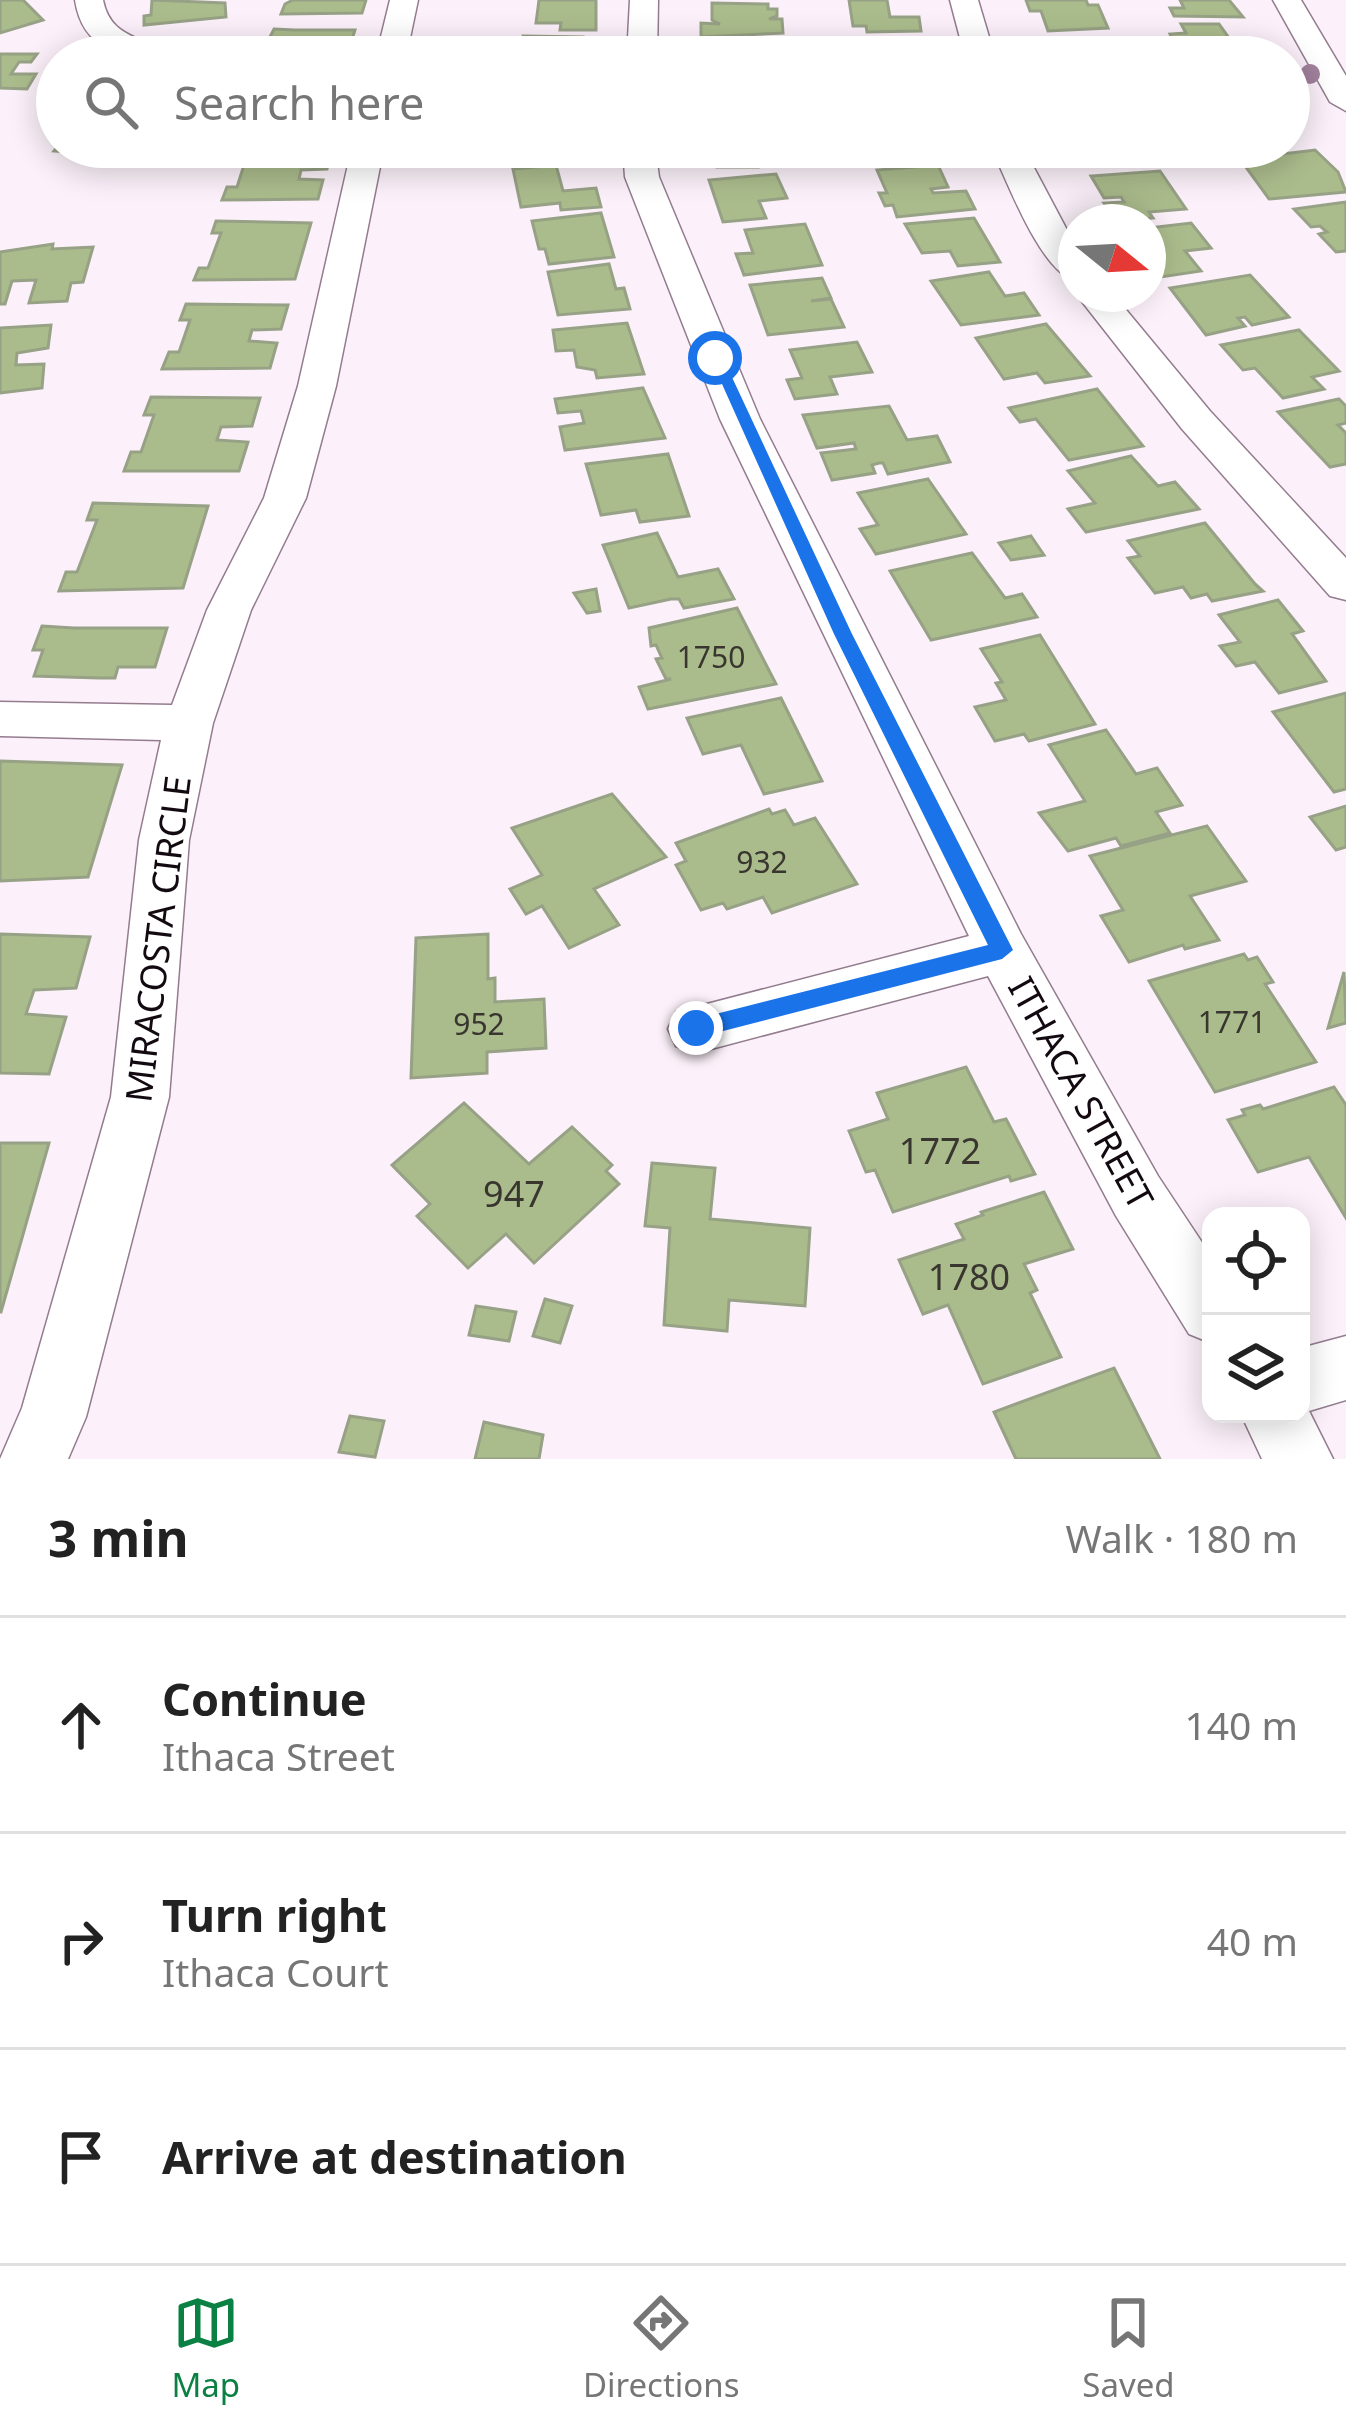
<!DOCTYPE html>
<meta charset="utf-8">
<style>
body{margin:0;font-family:"Noto Sans",sans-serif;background:#f6f6f6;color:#222}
.controls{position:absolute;right:36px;bottom:36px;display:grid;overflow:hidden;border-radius:24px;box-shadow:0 6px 30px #0003}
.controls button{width:108px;height:108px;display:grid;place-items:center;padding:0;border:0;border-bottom:3px solid #e0e0e0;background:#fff;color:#222;font:60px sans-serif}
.compass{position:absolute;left:1058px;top:204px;width:108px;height:108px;border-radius:50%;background:#fff;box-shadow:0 6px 30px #0003;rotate:108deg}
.stop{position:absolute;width:36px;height:36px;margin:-27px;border:9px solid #1a73e8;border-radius:50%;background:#fff}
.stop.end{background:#1a73e8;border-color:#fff;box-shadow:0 3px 12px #0008}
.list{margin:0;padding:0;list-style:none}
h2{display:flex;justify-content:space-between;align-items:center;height:156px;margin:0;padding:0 48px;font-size:51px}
h2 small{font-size:39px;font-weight:400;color:#767676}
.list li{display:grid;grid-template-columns:78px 1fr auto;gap:36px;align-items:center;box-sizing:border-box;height:216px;padding:0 48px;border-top:3px solid #e0e0e0}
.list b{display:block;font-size:45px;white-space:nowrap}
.list p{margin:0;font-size:39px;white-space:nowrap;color:#767676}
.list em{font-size:39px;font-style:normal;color:#767676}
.icon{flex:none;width:66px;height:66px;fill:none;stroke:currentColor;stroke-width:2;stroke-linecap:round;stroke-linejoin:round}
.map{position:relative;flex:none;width:1346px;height:1459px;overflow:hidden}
.search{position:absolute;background:#fff;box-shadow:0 6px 30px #0003;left:36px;right:36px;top:36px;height:132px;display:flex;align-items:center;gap:30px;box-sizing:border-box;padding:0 42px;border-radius:66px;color:#767676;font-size:45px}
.sheet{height:804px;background:#fff}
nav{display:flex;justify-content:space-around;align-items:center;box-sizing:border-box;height:168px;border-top:3px solid #e0e0e0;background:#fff;font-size:33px;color:#767676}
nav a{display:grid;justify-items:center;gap:6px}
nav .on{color:#0b8043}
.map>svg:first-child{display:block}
</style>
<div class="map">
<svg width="1346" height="1459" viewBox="0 0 1346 1459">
<rect width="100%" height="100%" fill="#fcf1fa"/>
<g fill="#abbc8c" stroke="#97a185" stroke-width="3">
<path d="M 0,0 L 23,0 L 43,20 L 0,33 Z"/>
<path d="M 152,0 L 225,3 L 226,17 L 144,25 L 144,16 L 151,15 Z"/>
<path d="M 293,0 L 366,0 L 362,13 L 281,14 L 285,4 Z"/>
<path d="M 539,0 L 596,0 L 596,30 L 560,30 L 561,23 L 536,23 Z"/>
<path d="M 849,0 L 887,0 L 890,17 L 919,17 L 921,31 L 867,32 L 866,26 L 853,26 Z"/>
<path d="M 1026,0 L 1086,0 L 1088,5 L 1098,5 L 1108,28 L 1048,31 L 1041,11 L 1030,11 Z"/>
<path d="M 1180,0 L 1229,0 L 1243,17 L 1174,16 L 1170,8 L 1184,8 Z"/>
<path d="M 712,3 L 768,4 L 768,9 L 777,9 L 777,16 L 769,19 L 782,19 L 783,33 L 701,37 L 701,23 L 720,24 L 712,20 Z"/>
<path d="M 1181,24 L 1219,24 L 1234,45 L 1259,45 L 1266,57 L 1173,55 L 1165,40 L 1173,40 L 1170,34 L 1186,33 Z"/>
<path d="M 274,29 L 295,30 L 355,30 L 350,46 L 317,51 L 273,50 L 277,39 L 269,39 Z"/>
<path d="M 523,36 L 583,37 L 581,57 L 521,57 Z"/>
<path d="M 868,38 L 923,38 L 927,57 L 870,51 Z"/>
<path d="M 1068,38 L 1106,38 L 1113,57 L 1074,57 Z"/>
<path d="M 703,42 L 751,43 L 752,50 L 769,50 L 770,57 L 702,57 Z"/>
<path d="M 0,54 L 37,54 L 31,62 L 19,62 L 11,74 L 36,74 L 27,89 L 0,88 Z"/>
<path d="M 57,147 L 114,147 L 128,150 L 123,159 L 80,158 L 83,153 L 54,151 Z"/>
<path d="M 515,147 L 584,147 L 584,159 L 541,158 L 542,153 L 514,153 Z"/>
<path d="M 707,147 L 776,147 L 777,160 L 757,160 L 758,167 L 717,167 L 716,154 L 708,154 Z"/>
<path d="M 861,147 L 943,147 L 947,158 L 880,159 L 878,152 L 862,152 Z"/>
<path d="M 1078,147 L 1120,147 L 1127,165 L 1089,165 Z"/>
<path d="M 242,149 L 332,150 L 327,169 L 301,170 L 299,179 L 323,180 L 318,199 L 222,200 L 227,187 L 237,187 L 245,162 L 237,162 Z"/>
<path d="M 1315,150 L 1338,172 L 1346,192 L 1269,199 L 1240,159 Z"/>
<path d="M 556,165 L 563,191 L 596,188 L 601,207 L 561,210 L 560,203 L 521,207 L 513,169 Z"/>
<path d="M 938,165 L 948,187 L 931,189 L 933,193 L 966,191 L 975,209 L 897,217 L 893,205 L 885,206 L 879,193 L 887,193 L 877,170 Z"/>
<path d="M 1160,171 L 1186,209 L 1149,212 L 1153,218 L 1118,221 L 1104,203 L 1124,202 L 1121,197 L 1104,198 L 1091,176 Z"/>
<path d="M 776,174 L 787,198 L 759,201 L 766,218 L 723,222 L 709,180 Z"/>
<path d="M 1346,202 L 1346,251 L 1336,252 L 1319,234 L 1327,232 L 1320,226 L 1311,227 L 1294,209 Z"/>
<path d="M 601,213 L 614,257 L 549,264 L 545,249 L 539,249 L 532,221 Z"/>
<path d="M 974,218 L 1000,262 L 958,266 L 950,251 L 922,253 L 905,224 Z"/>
<path d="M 216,221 L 311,223 L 295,279 L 194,280 L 199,268 L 208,268 L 221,233 L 212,233 Z"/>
<path d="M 1191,223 L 1211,248 L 1185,251 L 1201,271 L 1161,277 L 1148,260 L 1148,228 Z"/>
<path d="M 805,224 L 822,265 L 744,275 L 736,254 L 753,253 L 745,230 Z"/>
<path d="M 53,244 L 52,249 L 93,247 L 83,282 L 71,283 L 67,301 L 29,303 L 36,280 L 12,281 L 5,304 L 0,304 L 0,252 Z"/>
<path d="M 609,264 L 616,289 L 624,288 L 630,309 L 558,315 L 548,272 Z"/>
<path d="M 989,272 L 1005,296 L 1024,293 L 1039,315 L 961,325 L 931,281 Z"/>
<path d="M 1250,275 L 1289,317 L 1252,325 L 1245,317 L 1238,318 L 1245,326 L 1206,335 L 1170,288 Z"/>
<path d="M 822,278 L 831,298 L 811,301 L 831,299 L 844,327 L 768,335 L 750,285 Z"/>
<path d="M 186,304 L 288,305 L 281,329 L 252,330 L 249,341 L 277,343 L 270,368 L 162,369 L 169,352 L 179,352 L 190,320 L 180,320 Z"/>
<path d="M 627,323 L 644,374 L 597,378 L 595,370 L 577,367 L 574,350 L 556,351 L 553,330 Z"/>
<path d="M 1046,324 L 1090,376 L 1045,383 L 1037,373 L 1004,379 L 976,338 Z"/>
<path d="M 51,325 L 48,348 L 17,353 L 16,365 L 44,364 L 42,388 L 0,393 L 0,328 Z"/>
<path d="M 1299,330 L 1339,371 L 1312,377 L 1324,389 L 1283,398 L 1255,368 L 1243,370 L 1221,345 Z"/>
<path d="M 857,342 L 872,372 L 830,377 L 837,394 L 795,399 L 787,380 L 802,378 L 790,350 Z"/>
<path d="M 643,388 L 665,438 L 565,450 L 560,427 L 584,423 L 581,411 L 558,413 L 555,399 Z"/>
<path d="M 1097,389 L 1143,446 L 1069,460 L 1036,419 L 1020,422 L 1009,408 Z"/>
<path d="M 151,397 L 260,398 L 252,426 L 221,427 L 217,440 L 248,442 L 239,471 L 124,471 L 131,452 L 141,452 L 154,415 L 144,415 Z"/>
<path d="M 1339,399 L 1346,406 L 1346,423 L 1338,425 L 1346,433 L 1346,464 L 1330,467 L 1278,412 Z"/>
<path d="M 889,406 L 907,440 L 937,436 L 950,462 L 888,474 L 883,463 L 879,463 L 872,465 L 875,473 L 832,480 L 821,453 L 856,449 L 854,443 L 817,448 L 803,415 Z"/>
<path d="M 668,454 L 689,516 L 640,522 L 636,510 L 601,515 L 586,464 Z"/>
<path d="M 1131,456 L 1158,486 L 1175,482 L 1199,509 L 1086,532 L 1068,509 L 1095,503 L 1068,471 Z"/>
<path d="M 928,479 L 966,534 L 876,554 L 860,529 L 878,525 L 858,493 Z"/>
<path d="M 93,503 L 208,506 L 183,588 L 59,591 L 66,572 L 77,572 L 97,520 L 87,520 Z"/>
<path d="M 1205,523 L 1255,584 L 1263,591 L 1212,601 L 1207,594 L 1191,598 L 1183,587 L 1155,593 L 1128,558 L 1140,556 L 1128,541 Z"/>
<path d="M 657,533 L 678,577 L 718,569 L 734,599 L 684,608 L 679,599 L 671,599 L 629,608 L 603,545 Z"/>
<path d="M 1031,536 L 1044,555 L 1011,560 L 999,543 Z"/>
<path d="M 972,553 L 1005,598 L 1022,594 L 1037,617 L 931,640 L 890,571 Z"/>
<path d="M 596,589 L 600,611 L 587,613 L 574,593 Z"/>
<path d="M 1278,600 L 1303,631 L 1292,634 L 1326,681 L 1279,693 L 1255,662 L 1236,666 L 1220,646 L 1240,642 L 1219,615 Z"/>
<path d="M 737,608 L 776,684 L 648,709 L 639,687 L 671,679 L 666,679 L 656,659 L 662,658 L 656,645 L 651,646 L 649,628 Z"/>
<path d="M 42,626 L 74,628 L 167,628 L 155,667 L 118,667 L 115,678 L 99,678 L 34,676 L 43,650 L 33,650 Z"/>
<path d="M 1040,635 L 1095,724 L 1029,741 L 1024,734 L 995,741 L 975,707 L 1006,700 L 996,683 L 1002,682 L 981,649 Z"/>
<path d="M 1346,693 L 1346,789 L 1334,792 L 1273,712 Z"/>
<path d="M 781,698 L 822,781 L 764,794 L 741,745 L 703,754 L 687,718 Z"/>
<path d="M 1106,730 L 1136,774 L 1157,768 L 1182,805 L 1156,812 L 1170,833 L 1121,846 L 1116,838 L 1068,851 L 1039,813 L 1085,801 L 1049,745 Z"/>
<path d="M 0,761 L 122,765 L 88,877 L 0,881 Z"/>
<path d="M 612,794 L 666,857 L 594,889 L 619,925 L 569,948 L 542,906 L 526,914 L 510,889 L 542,875 L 512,828 Z"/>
<path d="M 1346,806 L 1346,847 L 1336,850 L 1310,817 Z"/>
<path d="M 769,809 L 772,814 L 785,810 L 794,825 L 815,818 L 857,884 L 772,913 L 763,897 L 727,909 L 723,903 L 701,910 L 676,865 L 686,861 L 676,843 Z"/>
<path d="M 1207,826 L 1246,881 L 1190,896 L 1219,940 L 1185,949 L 1183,945 L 1129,962 L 1101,916 L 1123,910 L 1090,856 Z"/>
<path d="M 0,934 L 90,937 L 76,988 L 34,990 L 26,1014 L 66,1017 L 49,1074 L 0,1073 Z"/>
<path d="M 488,934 L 488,979 L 495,978 L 495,1002 L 544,999 L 546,1048 L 487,1052 L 487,1073 L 411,1078 L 416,938 Z"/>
<path d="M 1244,954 L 1248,960 L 1257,957 L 1273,982 L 1265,984 L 1316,1062 L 1215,1092 L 1149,981 Z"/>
<path d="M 1344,972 L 1346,1023 L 1328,1028 Z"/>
<path d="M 966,1067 L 994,1122 L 1006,1119 L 1035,1174 L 1011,1181 L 1009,1176 L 893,1212 L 875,1170 L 866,1172 L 849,1131 L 888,1119 L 877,1093 Z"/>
<path d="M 1334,1087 L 1346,1105 L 1346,1218 L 1309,1157 L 1258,1172 L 1228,1120 L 1245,1115 L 1242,1110 L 1260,1105 L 1263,1109 Z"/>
<path d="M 464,1103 L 529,1164 L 572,1127 L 612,1165 L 606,1171 L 619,1184 L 534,1263 L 506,1234 L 468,1268 L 417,1216 L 430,1204 L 392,1165 Z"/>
<path d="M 0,1143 L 49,1143 L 1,1312 L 0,1312 Z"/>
<path d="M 652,1163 L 715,1168 L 710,1219 L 810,1228 L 805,1306 L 729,1300 L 727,1331 L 664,1325 L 670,1228 L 645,1226 Z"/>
<path d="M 1044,1192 L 1073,1249 L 1024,1264 L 1037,1290 L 1030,1293 L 1061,1357 L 983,1384 L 948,1305 L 923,1314 L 899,1260 L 964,1239 L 956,1224 L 983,1215 L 981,1212 Z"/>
<path d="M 545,1299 L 572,1306 L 560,1343 L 533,1336 Z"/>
<path d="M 476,1306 L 516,1312 L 509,1341 L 469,1335 Z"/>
<path d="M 1114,1368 L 1160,1459 L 1016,1459 L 994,1412 Z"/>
<path d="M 350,1416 L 384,1421 L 375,1457 L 339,1452 Z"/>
<path d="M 484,1422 L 543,1435 L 539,1459 L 475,1459 Z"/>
</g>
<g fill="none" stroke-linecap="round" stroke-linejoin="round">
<defs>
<g id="street">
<path d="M 75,0 L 103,0 C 111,40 143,33 165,57 C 121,57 83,51 75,0 Z"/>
<path d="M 390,0 L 418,0 L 406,57 L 376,57 Z"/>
<path d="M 630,0 L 658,0 L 657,57 L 627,57 Z"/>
<path d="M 950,0 L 978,0 L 995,57 L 965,57 Z"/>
<path d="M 1273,0 L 1301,0 L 1346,76 L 1346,111 L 1330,102 Z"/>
<path d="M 352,147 L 384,147 L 336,386 L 306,498 L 251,610 L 213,723 L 189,840 L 169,1097 L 86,1417 L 68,1459 L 0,1459 L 22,1408 L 111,1097 L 139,840 L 161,740 L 0,736 L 0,702 L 172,705 L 207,610 L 264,498 L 298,386 Z"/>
<path d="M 623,147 L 655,147 L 659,177 L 760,419 L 1021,934 L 1158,1176 L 1211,1256 L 1211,1343 L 1189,1334 L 1116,1216 L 988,976 L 696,1053 L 676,1046 L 668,1029 L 676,1012 L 969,936 L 720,419 L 625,177 Z"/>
<path d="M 991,147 L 1023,147 L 1076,247 L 1076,281 C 1040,272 1007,180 991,147 Z"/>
<path d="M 1076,294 L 1113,294 L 1210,411 L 1346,558 L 1346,600 L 1330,596 L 1182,429 Z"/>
<path d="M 1346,1336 L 1346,1400 L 1309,1411 L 1333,1459 L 1262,1459 L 1241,1414 L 1301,1414 L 1301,1348 Z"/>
</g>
</defs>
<use href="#street" stroke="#947c8f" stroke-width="3"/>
<use href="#street" fill="#fff" fill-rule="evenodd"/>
</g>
<circle fill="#a1809c" cx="1310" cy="74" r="10"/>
<path fill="#1a73e8" d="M 709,355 L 723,358 L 852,634 L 1013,950 L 1002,959 L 696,1038 L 685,1028 L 696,1019 L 988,945 L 834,634 Z"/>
<g text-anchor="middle" stroke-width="9" stroke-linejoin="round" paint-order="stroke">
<g font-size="30" fill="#393630">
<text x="711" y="668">1750</text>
<text x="762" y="873">932</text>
<text x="1232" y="1033">1771</text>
<text x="479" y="1035">952</text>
</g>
<g font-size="36" fill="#130a11" stroke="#fff">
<text transform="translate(158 939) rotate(-83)" y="13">MIRACOSTA CIRCLE</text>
<text transform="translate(1081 1093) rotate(61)" y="13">ITHACA STREET</text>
</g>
<g font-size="36" fill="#393630">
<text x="940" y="1164">1772</text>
<text x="514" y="1207">947</text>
<text x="969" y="1290">1780</text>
</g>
</g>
</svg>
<div class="controls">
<button><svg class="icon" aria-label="locate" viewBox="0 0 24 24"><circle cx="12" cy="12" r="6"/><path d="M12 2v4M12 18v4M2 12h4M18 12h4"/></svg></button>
<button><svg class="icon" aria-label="layers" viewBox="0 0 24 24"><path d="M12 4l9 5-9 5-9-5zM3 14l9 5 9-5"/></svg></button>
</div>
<svg class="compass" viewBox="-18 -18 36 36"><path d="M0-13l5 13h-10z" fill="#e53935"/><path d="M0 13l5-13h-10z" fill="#767676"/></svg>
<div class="stop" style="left:715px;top:358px"></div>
<div class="stop end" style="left:696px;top:1028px"></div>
<div class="search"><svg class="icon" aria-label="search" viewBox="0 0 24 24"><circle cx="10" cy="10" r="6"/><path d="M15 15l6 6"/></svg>Search here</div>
</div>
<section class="sheet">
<h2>3 min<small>Walk · 180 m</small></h2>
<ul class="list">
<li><svg class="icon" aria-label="ahead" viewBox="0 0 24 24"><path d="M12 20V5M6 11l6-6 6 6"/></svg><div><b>Continue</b><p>Ithaca Street</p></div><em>140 m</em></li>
<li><svg class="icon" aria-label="right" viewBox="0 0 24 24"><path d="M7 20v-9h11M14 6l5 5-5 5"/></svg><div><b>Turn right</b><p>Ithaca Court</p></div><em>40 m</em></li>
<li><svg class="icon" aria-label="arrive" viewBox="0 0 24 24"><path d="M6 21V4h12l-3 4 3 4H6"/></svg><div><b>Arrive at destination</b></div></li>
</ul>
</section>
<nav>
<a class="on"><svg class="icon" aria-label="map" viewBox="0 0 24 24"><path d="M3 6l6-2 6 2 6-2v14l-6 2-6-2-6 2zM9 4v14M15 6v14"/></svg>Map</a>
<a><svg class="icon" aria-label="directions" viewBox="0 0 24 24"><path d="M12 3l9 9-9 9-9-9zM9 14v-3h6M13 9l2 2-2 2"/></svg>Directions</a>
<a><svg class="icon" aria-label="saved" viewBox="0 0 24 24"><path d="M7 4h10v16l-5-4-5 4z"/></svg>Saved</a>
</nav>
